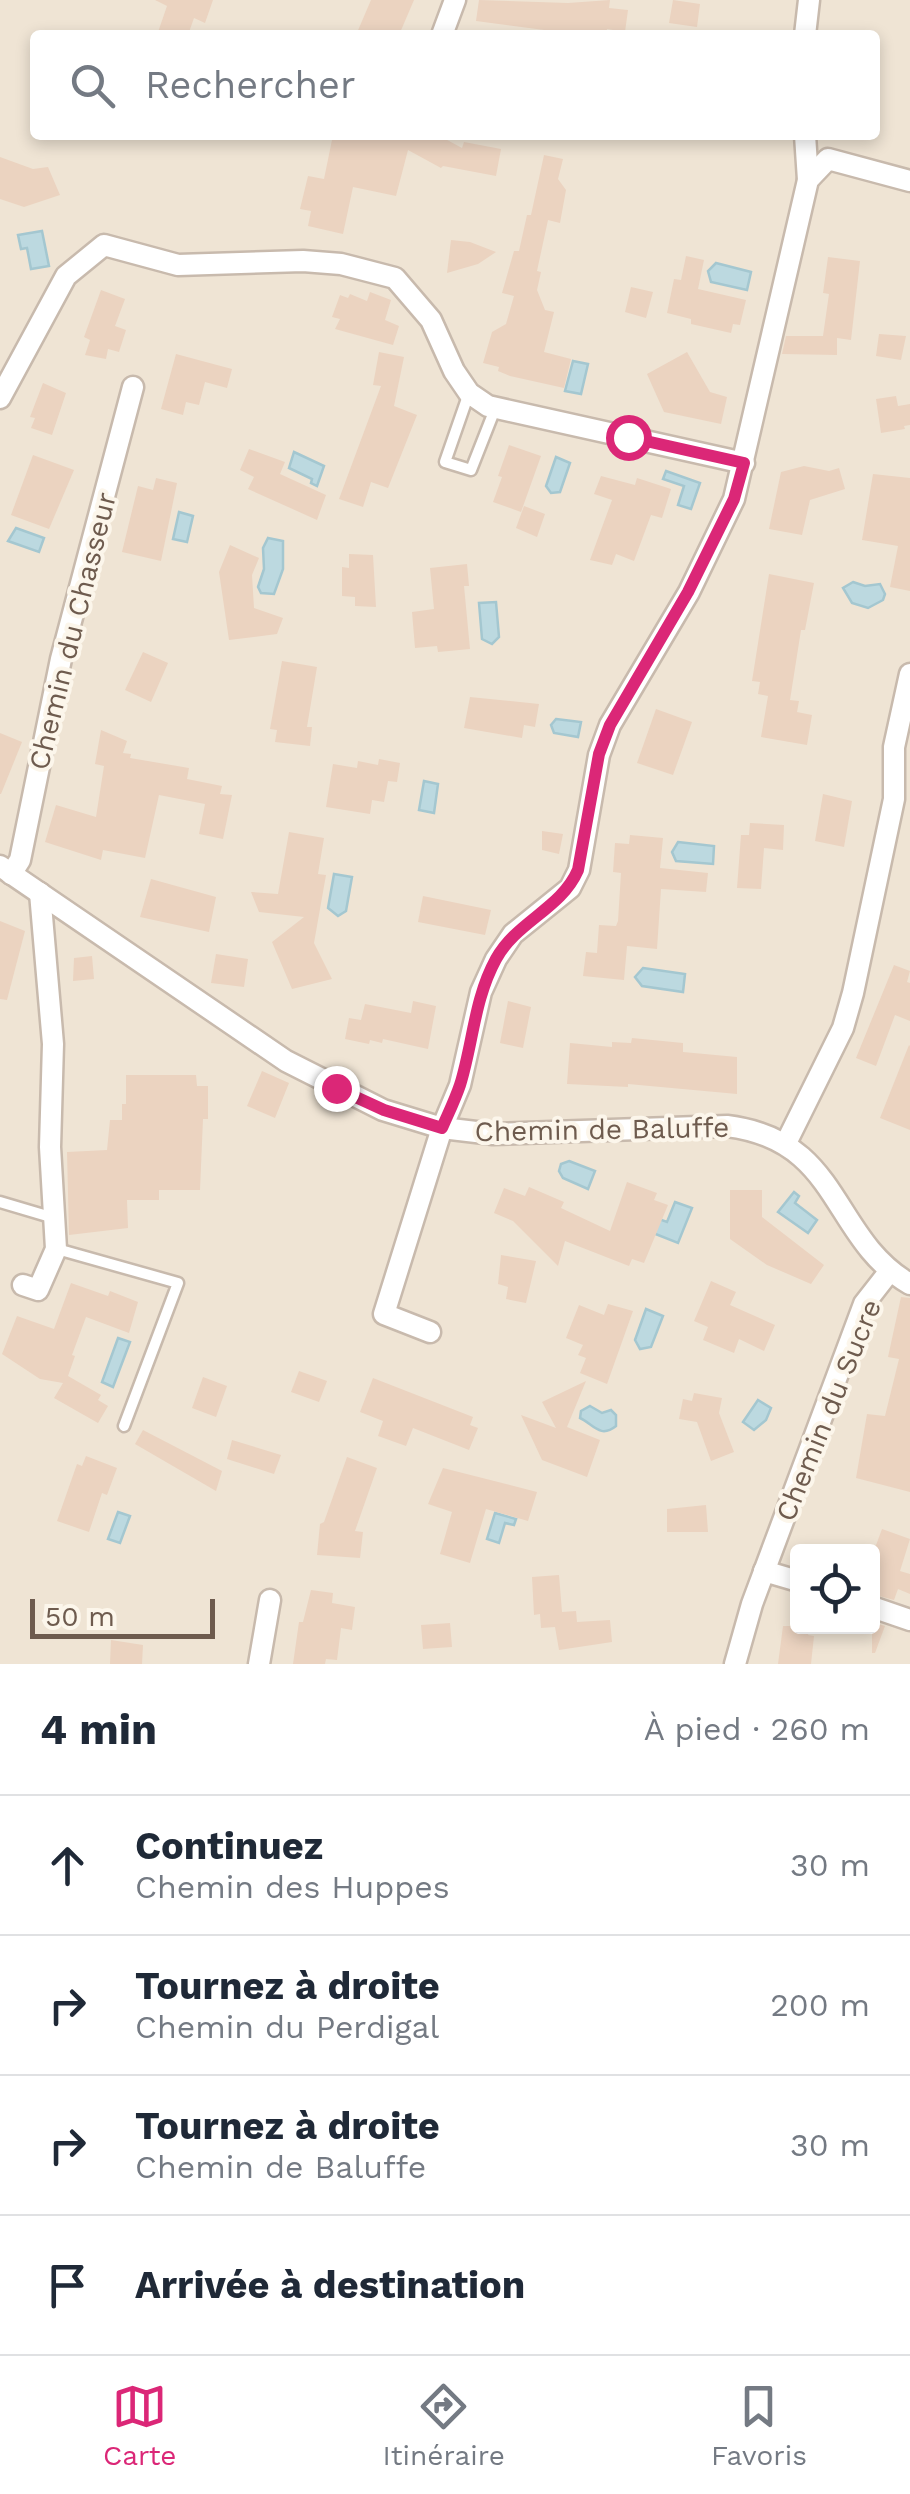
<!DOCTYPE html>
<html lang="fr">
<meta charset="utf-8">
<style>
body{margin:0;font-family:"Work Sans",sans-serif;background:#f2f2f3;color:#1f2937}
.controls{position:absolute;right:30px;bottom:30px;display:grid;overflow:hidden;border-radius:10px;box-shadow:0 5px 15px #0003}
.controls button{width:90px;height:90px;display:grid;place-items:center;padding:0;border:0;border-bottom:2px solid #e0e1e3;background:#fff;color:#1f2937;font:50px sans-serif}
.scale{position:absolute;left:30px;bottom:25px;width:185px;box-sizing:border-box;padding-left:10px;border:5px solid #6e5b4e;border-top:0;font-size:28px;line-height:35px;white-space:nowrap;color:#6e5b4e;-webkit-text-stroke:8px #fcf6eb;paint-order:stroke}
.stop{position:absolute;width:30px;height:30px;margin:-22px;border:8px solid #db2777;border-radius:50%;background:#fff}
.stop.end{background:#db2777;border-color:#fff;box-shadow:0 2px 10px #0008}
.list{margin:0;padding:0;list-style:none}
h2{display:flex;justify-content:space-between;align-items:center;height:130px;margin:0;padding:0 40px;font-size:42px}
h2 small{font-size:32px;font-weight:400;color:#747a83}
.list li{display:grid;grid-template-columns:65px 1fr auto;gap:30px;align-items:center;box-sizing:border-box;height:140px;padding:0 40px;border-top:2px solid #e0e1e3}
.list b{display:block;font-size:38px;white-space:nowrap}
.list p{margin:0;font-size:32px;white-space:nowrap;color:#747a83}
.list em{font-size:32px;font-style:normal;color:#747a83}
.icon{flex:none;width:55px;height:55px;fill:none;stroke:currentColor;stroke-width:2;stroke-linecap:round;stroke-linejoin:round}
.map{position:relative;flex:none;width:910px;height:1664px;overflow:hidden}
.search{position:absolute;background:#fff;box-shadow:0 5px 15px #0003;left:30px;right:30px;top:30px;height:110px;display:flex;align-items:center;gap:25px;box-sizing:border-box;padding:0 35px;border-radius:10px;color:#747a83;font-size:38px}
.sheet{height:690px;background:#fff}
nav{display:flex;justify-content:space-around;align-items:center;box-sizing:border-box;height:140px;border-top:2px solid #e0e1e3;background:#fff;font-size:28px;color:#747a83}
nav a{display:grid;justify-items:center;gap:5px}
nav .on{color:#db2777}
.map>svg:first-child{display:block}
</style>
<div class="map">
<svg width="910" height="1664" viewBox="0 0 910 1664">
<rect width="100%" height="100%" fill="#f9f2e5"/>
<path fill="#efe4d4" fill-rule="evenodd" d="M 0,0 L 910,0 L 910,1664 L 0,1664 ZM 35,35 L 875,35 L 875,135 L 35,135 ZM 798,1552 L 872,1552 L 872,1626 L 798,1626 Z"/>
<g fill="#bcd9e0" stroke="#a4c7d0" stroke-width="2.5">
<path d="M 42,231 L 49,266 L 31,269 L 27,248 L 21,249 L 18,235 Z"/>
<path d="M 716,263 L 751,272 L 747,290 L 711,282 L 708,271 Z"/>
<path d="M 573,361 L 588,364 L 581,394 L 565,391 Z"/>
<path d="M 294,452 L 324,466 L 317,486 L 311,483 L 312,479 L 289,468 Z"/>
<path d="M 556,457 L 570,463 L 560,492 L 551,493 L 546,486 Z"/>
<path d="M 666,471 L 700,483 L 691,509 L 678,505 L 684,486 L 663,479 Z"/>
<path d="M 179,512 L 193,516 L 187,542 L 173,539 Z"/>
<path d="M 16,528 L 44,538 L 39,552 L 8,541 Z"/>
<path d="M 268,538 L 283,541 L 283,569 L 274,594 L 261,593 L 258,587 L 264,569 L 263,548 Z"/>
<path d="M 853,582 L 865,586 L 880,584 L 885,594 L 883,600 L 868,608 L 852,603 L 843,588 Z"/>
<path d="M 496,602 L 499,637 L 492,644 L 482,639 L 479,603 Z"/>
<path d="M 556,719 L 581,722 L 578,737 L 554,733 L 551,725 Z"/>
<path d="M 424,781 L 438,784 L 434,813 L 419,810 Z"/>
<path d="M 678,842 L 714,846 L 713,864 L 676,861 L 672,852 Z"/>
<path d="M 334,874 L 352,877 L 346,911 L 338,916 L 328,908 Z"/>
<path d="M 643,968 L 685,974 L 683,992 L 642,986 L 635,977 Z"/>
<path d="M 569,1161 L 595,1171 L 588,1189 L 563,1178 L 559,1171 L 561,1164 Z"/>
<path d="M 794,1192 L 799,1196 L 795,1203 L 817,1220 L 808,1233 L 778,1212 Z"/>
<path d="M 675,1202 L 692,1208 L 678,1243 L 653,1233 L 659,1219 L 667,1222 Z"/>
<path d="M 646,1309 L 663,1316 L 651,1347 L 640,1349 L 635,1340 Z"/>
<path d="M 118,1338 L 130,1342 L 113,1387 L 102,1382 Z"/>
<path d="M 758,1400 L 771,1408 L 766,1420 L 754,1430 L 743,1422 Z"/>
<path d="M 590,1406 L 602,1413 L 611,1410 L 616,1415 L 616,1426 C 600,1439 593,1424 580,1418 L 581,1411 Z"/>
<path d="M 118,1512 L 130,1516 L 120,1543 L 108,1539 Z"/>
<path d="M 495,1513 L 516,1519 L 514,1525 L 505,1523 L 499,1543 L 487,1539 Z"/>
</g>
<g fill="#ebd3c0">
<path d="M 155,0 L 213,0 L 205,23 L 194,18 L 188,35 L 157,35 L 167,6 Z"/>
<path d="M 371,0 L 414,0 L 399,35 L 356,35 Z"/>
<path d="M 479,0 L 568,3 L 610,0 L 609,8 L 628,10 L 625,32 L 607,29 L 606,35 L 582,35 L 476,21 Z"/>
<path d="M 673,0 L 700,4 L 697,27 L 669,23 Z"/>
<path d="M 333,135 L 438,135 L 462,148 L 464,142 L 501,149 L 496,176 L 443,166 L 441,168 L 408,150 L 396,196 L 353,187 L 343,234 L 308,226 L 311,211 L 300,209 L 308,176 L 324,179 Z"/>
<path d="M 544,155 L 563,159 L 558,179 L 566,190 L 560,223 L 548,220 L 537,271 L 541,272 L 537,290 L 545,310 L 554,312 L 544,352 L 571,359 L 564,388 L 510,376 L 498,371 L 499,367 L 483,363 L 492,332 L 506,324 L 514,296 L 502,293 L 514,251 L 519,251 L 527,215 L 531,215 Z"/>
<path d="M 0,157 L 33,169 L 48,167 L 60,195 L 24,207 L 0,199 Z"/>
<path d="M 451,240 L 470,242 L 496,252 L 478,264 L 447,273 Z"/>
<path d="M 686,256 L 704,260 L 698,289 L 746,300 L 740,325 L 733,324 L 731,333 L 691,324 L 691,319 L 667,313 L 674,279 L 681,280 Z"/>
<path d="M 828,257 L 860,261 L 851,340 L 837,338 L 837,355 L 782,354 L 786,336 L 823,336 L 829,294 L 823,293 Z"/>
<path d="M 631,287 L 653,292 L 646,318 L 625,312 Z"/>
<path d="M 101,290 L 125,299 L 115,326 L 126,330 L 119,352 L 108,349 L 106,359 L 85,355 L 90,340 L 84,337 Z"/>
<path d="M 370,292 L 391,300 L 385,320 L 399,326 L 393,345 L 335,329 L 340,319 L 332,317 L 340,295 L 348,298 L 350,294 L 367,301 Z"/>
<path d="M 879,334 L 906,336 L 901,360 L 876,356 Z"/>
<path d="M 379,352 L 404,357 L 394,406 L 417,415 L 388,488 L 371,482 L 363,507 L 339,499 L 381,386 L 373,385 Z"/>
<path d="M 687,352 L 710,392 L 727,397 L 721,424 L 664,412 L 655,392 L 647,374 Z"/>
<path d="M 176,354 L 232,369 L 227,388 L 205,382 L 199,405 L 186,402 L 183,415 L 161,409 Z"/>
<path d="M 43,383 L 66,393 L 52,435 L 31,428 L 35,418 L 30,417 Z"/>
<path d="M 896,396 L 898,406 L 910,404 L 910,425 L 904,426 L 905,429 L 881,433 L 876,399 Z"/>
<path d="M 509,445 L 541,456 L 521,512 L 493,502 L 502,477 L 498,476 Z"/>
<path d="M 249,449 L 285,462 L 280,474 L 326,495 L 317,520 L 248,489 L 254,477 L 240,470 Z"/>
<path d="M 33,455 L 74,470 L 49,529 L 11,515 Z"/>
<path d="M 804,466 L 829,471 L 839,468 L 845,489 L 810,500 L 802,535 L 769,529 L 781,472 Z"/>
<path d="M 873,474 L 910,478 L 910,591 L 890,587 L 898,546 L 862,540 Z"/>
<path d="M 601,476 L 635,485 L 637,478 L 671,489 L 662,518 L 651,515 L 634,561 L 616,554 L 612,565 L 590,560 L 612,500 L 594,494 Z"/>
<path d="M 156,478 L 177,483 L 161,561 L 122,552 L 138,486 L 153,490 Z"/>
<path d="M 524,506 L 545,514 L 537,537 L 516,528 Z"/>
<path d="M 230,545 L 259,558 L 252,575 L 254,608 L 283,618 L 277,634 L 229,640 L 219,572 Z"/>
<path d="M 349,554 L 373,555 L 376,607 L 355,606 L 355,597 L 342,596 L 342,567 L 349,568 Z"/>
<path d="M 467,564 L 469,586 L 464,586 L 470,649 L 438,652 L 437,646 L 415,648 L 412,612 L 434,609 L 430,568 Z"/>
<path d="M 769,574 L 814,583 L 805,630 L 801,630 L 790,700 L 799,701 L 797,712 L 812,715 L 807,745 L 761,737 L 768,696 L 758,694 L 760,682 L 752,681 Z"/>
<path d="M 143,652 L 168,663 L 151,702 L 125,690 Z"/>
<path d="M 282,661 L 317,667 L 307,727 L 312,727 L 310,746 L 275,742 L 277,730 L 270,729 Z"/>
<path d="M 470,697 L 539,704 L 535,727 L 524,725 L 522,738 L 464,728 Z"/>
<path d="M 656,709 L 692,722 L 673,775 L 637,763 Z"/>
<path d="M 101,730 L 127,741 L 123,753 L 131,754 L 130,758 L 189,768 L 187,779 L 222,786 L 220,794 L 232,795 L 223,839 L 199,834 L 205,804 L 159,795 L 145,858 L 103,850 L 101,860 L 45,842 L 56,805 L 96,817 L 104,766 L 95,764 Z"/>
<path d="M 0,733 L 22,742 L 1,794 L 0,794 Z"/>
<path d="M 379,759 L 400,763 L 397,782 L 388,781 L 384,802 L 372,800 L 370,814 L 326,807 L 333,764 L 357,768 L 358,761 L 378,765 Z"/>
<path d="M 823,794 L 852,801 L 844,847 L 815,841 Z"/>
<path d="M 750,823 L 784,825 L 783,850 L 764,848 L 761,889 L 737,888 L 741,835 L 749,835 Z"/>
<path d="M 542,831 L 563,834 L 559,854 L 542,850 Z"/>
<path d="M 289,832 L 324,838 L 318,874 L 326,875 L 314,943 L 332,979 L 292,989 L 272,942 L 304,917 L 259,912 L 251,892 L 278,894 Z"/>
<path d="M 630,835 L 663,838 L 660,868 L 708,873 L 706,892 L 661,889 L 657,949 L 627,946 L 624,980 L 583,976 L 586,952 L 597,953 L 599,925 L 616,926 L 618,921 L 621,873 L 613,872 L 615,843 L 629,844 Z"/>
<path d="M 151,879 L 216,897 L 209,932 L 140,917 Z"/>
<path d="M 423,896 L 491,910 L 485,935 L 418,922 Z"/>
<path d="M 0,921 L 25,931 L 7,1000 L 0,999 Z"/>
<path d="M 216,954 L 248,959 L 244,987 L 211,983 Z"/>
<path d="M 92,956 L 94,979 L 73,981 L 74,958 Z"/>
<path d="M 894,965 L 910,971 L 907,982 L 910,983 L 910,1021 L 895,1015 L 876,1066 L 856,1058 Z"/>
<path d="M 413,1001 L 436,1006 L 428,1049 L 383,1039 L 382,1043 L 370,1040 L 369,1044 L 345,1039 L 349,1018 L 361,1020 L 365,1004 L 411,1013 Z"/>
<path d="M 508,1001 L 531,1007 L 523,1048 L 500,1043 Z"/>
<path d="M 632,1038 L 683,1043 L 683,1052 L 737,1057 L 737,1094 L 628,1084 L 628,1087 L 567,1084 L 570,1043 L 612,1047 L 612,1042 L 631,1043 Z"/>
<path d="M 909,1045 L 910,1046 L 910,1130 L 880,1118 Z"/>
<path d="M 262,1071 L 289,1083 L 275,1118 L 247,1106 Z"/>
<path d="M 126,1075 L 196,1075 L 197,1086 L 208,1086 L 208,1119 L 203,1119 L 200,1190 L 159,1190 L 159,1200 L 127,1200 L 128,1228 L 69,1235 L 67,1152 L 107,1150 L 110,1120 L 122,1120 L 122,1104 L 126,1104 Z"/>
<path d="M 627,1182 L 657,1193 L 654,1200 L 668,1205 L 644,1263 L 632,1259 L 629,1266 L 565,1241 L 558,1266 L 513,1221 L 494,1213 L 504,1188 L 525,1196 L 529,1187 L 564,1202 L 561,1208 L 610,1231 Z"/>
<path d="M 730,1190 L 762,1190 L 762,1217 L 824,1265 L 811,1284 L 767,1265 L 730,1239 Z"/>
<path d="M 501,1255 L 536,1261 L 526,1303 L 506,1299 L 508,1287 L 498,1284 Z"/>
<path d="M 711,1281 L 736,1292 L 730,1305 L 775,1325 L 764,1351 L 739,1339 L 734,1353 L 703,1340 L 708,1327 L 694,1321 Z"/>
<path d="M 71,1283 L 108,1296 L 110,1291 L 138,1302 L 129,1333 L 86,1317 L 72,1355 L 75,1356 L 68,1376 L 101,1395 L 98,1400 L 108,1406 L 98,1423 L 54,1398 L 63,1383 L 40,1379 L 2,1354 L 17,1316 L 54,1329 Z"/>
<path d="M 901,1297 L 910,1298 L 910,1492 L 856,1478 L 867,1414 L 885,1416 L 899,1359 L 888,1357 Z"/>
<path d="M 608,1304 L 633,1311 L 607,1384 L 580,1373 L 586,1358 L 578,1355 L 583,1345 L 566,1338 L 579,1305 L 604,1315 Z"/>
<path d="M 299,1371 L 327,1381 L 319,1402 L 291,1392 Z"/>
<path d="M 203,1377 L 227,1386 L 216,1417 L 192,1408 Z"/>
<path d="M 373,1378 L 473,1417 L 470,1425 L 478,1428 L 469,1450 L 413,1428 L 406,1446 L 378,1436 L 383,1421 L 360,1412 Z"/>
<path d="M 586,1381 L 567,1427 L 600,1440 L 587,1477 L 542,1460 L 521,1415 L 556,1428 L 542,1402 Z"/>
<path d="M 694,1393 L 722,1398 L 719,1413 L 734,1452 L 711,1461 L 697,1422 L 679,1419 L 683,1399 L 692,1401 Z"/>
<path d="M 143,1430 L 222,1471 L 216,1491 L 135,1444 Z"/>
<path d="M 232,1440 L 281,1455 L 274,1474 L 227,1459 Z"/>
<path d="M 86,1456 L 117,1468 L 107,1495 L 102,1493 L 89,1532 L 57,1521 L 77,1464 L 82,1466 Z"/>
<path d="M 347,1457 L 377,1468 L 355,1531 L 363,1532 L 360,1558 L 317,1555 L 320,1524 L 324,1522 Z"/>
<path d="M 443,1468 L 537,1492 L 528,1521 L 486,1509 L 470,1563 L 440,1554 L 452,1512 L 428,1504 Z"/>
<path d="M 706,1505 L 708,1532 L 667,1532 L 667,1509 Z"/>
<path d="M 882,1529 L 910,1539 L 900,1571 L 910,1574 L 910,1594 L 898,1589 L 894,1600 L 872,1594 L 872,1556 Z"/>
<path d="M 559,1575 L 562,1612 L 576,1611 L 577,1622 L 610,1620 L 612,1642 L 559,1650 L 555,1627 L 541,1628 L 540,1614 L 534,1615 L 532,1577 Z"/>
<path d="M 311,1590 L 333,1593 L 332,1603 L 355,1607 L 352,1630 L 341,1628 L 337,1660 L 326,1659 L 325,1664 L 293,1664 L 299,1622 L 303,1622 Z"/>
<path d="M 872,1622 L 885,1626 L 875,1653 L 872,1653 Z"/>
<path d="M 450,1623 L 452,1647 L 423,1649 L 421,1625 Z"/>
<path d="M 783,1626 L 811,1626 L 808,1635 L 814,1636 L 811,1664 L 778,1664 Z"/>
<path d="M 111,1640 L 143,1645 L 142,1664 L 110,1664 Z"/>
</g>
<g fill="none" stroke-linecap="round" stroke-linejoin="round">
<defs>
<g id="lane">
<path d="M 469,393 L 445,462 L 471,470 L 495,409"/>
<path d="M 0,1202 L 54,1218"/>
<path d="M 57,1249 L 178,1283 L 124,1426"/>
</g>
<g id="street">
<path d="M 442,35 L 455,0"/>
<path d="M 805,35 L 809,0"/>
<path d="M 805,135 L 808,180"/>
<path d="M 0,398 L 66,276 L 104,245 L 178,265 L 303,261 L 341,264 L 395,278 L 431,320 L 454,371 L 469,393 L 488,406 L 744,463"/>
<path d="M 0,866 L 286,1061 L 383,1110 L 442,1128 L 493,1134 L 727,1126 C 842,1140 830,1238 910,1284"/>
<path d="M 11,874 L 20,860 L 61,659 L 133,387"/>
<path d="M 786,1143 L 843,1028 L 853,993 L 894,799 L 894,747 L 910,674"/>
<path d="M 23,1285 L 38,1290 L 56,1249 L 50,1147 L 53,1044 L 40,893"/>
<path d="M 430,1332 L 384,1314 L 442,1128 L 460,1085 L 481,992 L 496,959 L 513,934 L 570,888 L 579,870 L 599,755 L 610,725 L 689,592 L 734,499 L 808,180 L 828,159 L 910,181"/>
<path d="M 764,1571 L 798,1581"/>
<path d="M 872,1607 L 910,1620"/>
<path d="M 259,1664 L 270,1600"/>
<path d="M 735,1664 L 752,1604 L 864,1304 L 889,1272"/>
</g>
</defs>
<use href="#lane" stroke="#c8baad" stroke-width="15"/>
<use href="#street" stroke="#c8baad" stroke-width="25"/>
<use href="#lane" stroke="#fff" stroke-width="10"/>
<use href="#street" stroke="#fff" stroke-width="20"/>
</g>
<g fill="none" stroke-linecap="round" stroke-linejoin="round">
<path stroke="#db2777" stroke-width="12" d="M 336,1088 L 384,1110 L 442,1128 C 448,1114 455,1100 460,1085 C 473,1044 474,999 496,959 C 517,921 561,909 578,870 L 599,754 L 610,725 L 688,592 L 734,499 L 744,463 L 628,437"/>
</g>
<g text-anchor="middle" stroke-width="8" stroke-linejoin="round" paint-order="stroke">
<g font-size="28" fill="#6e5b4e" stroke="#fcf6eb">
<text transform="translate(72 631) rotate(-76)" y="10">Chemin du Chasseur</text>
<text transform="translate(602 1129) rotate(-1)" y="10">Chemin de Baluffe</text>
<text transform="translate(828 1410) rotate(-68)" y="10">Chemin du Sucre</text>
</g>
</g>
</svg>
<div class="controls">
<button><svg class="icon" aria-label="locate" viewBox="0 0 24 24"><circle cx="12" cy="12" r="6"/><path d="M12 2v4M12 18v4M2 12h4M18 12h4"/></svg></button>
</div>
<div class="scale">50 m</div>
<div class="stop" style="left:628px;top:437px"></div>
<div class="stop end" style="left:336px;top:1088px"></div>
<div class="search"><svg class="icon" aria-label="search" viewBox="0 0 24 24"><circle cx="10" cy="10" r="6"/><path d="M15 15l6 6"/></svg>Rechercher</div>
</div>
<section class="sheet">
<h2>4 min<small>À pied · 260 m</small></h2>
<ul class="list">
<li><svg class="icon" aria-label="ahead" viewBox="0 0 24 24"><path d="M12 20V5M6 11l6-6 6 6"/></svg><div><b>Continuez</b><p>Chemin des Huppes</p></div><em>30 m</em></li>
<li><svg class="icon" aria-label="right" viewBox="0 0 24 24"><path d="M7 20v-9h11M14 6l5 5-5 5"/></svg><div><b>Tournez à droite</b><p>Chemin du Perdigal</p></div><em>200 m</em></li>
<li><svg class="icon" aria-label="right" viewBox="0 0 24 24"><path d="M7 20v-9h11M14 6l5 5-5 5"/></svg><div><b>Tournez à droite</b><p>Chemin de Baluffe</p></div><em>30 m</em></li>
<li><svg class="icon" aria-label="arrive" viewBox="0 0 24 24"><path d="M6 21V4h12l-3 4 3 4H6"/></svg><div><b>Arrivée à destination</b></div></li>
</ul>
</section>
<nav>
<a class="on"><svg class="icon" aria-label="map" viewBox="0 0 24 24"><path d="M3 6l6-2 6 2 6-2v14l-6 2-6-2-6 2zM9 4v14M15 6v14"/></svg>Carte</a>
<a><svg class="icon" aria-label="directions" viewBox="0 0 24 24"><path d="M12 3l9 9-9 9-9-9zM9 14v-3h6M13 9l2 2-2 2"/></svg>Itinéraire</a>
<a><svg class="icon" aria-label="saved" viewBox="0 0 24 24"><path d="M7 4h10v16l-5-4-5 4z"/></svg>Favoris</a>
</nav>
